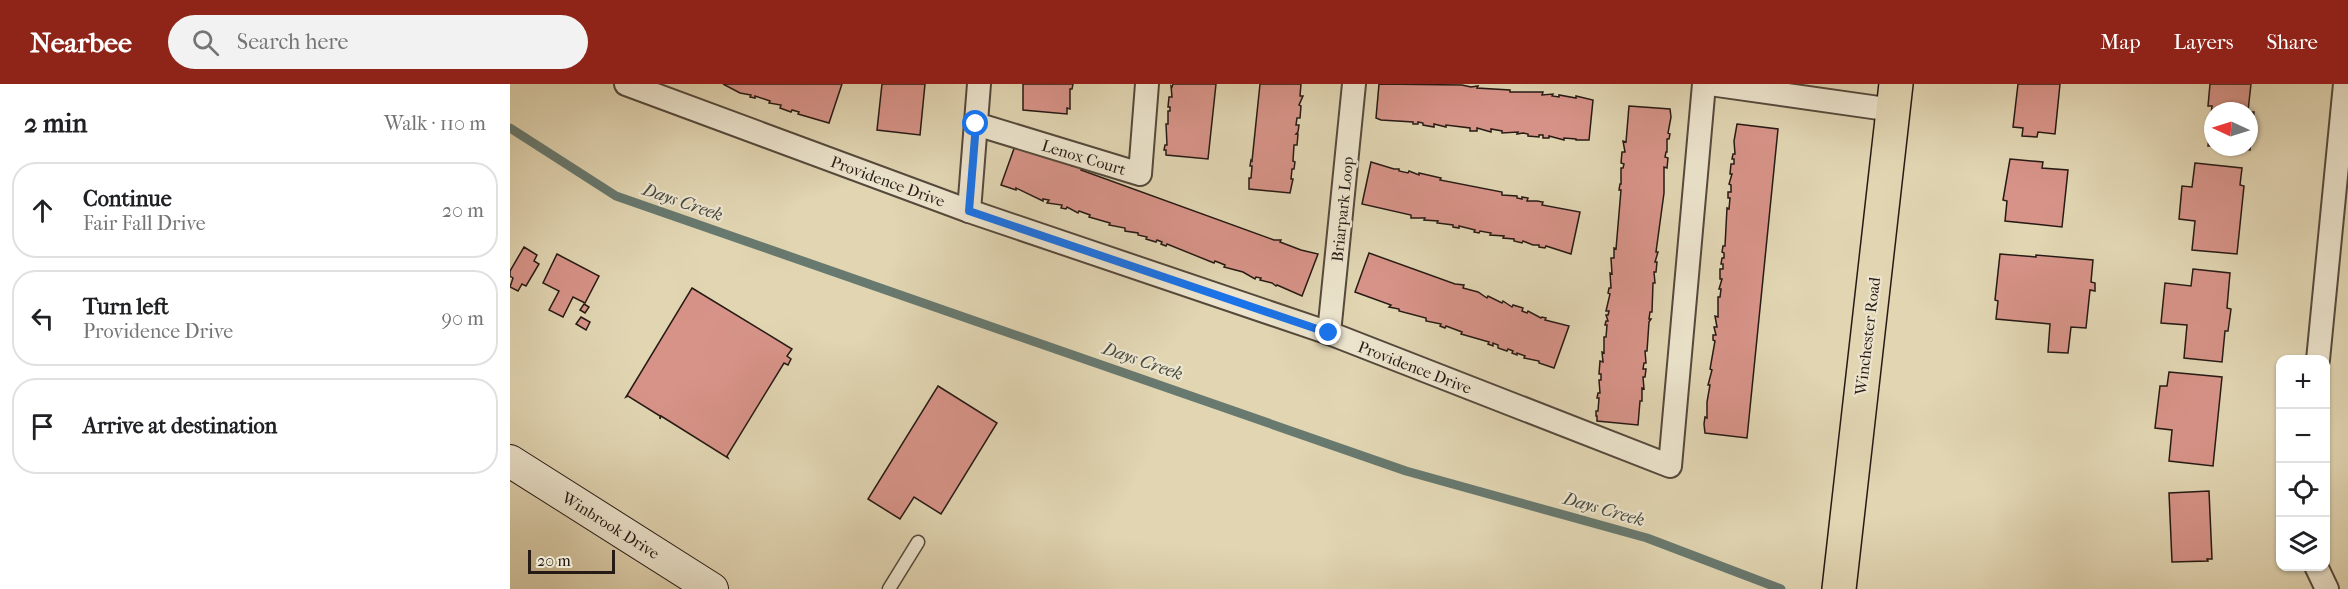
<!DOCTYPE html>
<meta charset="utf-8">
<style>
body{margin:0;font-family:"IM FELL French Canon",serif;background:#f2f2f2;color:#202124}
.controls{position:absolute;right:18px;bottom:18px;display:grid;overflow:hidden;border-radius:12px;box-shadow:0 2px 4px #0004}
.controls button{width:54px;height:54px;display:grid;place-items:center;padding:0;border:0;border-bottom:2px solid #e0e0e0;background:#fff;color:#202124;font:30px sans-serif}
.compass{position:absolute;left:1694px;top:18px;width:54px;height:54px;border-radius:50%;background:#fff;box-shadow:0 2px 4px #0004;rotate:274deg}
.scale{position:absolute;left:18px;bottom:15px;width:87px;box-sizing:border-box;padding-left:6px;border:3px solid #261a14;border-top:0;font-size:16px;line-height:21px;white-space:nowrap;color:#261a14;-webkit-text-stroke:4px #ece4cd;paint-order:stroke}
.stop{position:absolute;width:18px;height:18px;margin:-14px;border:4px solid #1a73e8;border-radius:50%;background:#fff}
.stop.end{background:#1a73e8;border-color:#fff;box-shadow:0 2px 6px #0008}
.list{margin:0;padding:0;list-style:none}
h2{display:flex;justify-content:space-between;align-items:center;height:78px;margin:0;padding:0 24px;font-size:26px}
h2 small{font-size:20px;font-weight:400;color:#757577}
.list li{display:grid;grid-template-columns:39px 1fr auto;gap:18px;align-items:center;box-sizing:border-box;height:96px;margin:0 12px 12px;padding:0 12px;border:2px solid #e0e0e0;border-radius:24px}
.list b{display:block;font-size:22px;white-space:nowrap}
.list p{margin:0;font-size:20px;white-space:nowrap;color:#757577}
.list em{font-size:20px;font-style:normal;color:#757577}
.icon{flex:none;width:33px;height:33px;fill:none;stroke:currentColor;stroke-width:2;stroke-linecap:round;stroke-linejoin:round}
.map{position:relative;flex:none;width:1838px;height:505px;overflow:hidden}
header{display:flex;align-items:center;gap:36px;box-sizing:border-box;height:84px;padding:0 30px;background:#8f2418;color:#fff}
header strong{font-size:28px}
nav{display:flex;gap:33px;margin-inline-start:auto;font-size:21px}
.search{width:420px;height:54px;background:#f2f2f2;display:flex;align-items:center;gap:15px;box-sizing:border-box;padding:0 21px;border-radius:33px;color:#757577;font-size:22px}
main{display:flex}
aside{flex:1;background:#fff}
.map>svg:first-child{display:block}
</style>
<header>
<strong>Nearbee</strong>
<div class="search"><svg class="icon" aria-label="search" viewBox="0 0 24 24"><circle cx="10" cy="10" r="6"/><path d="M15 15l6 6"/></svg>Search here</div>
<nav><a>Map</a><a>Layers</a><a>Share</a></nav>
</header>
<main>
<aside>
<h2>2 min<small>Walk · 110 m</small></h2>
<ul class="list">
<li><svg class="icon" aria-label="ahead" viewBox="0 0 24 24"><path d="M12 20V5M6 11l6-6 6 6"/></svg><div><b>Continue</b><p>Fair Fall Drive</p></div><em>20 m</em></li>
<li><svg class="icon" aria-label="left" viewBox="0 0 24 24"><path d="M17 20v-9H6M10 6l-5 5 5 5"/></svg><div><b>Turn left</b><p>Providence Drive</p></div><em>90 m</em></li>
<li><svg class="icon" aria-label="arrive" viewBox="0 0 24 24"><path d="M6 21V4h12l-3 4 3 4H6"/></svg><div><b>Arrive at destination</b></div></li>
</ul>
</aside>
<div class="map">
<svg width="1838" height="505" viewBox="0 0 1838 505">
<rect width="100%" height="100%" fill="#e1d5b2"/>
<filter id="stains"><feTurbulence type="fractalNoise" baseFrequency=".00333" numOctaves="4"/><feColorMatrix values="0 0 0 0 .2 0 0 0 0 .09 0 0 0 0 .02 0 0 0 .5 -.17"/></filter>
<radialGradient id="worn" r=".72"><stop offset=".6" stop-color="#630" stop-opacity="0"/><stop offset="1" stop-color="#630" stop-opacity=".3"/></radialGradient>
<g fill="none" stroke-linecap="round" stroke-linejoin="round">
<path stroke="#68796f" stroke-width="9" d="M 0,44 L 106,112 L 896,387 L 1137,454 L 1271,505"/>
</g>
<g fill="#d79388" stroke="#261a14" stroke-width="1.5">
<path d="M 213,0 L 332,0 L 319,39 L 288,30 L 289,28 L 282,26 L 281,28 L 270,24 L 271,21 L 259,19 L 260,17 L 245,12 L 245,14 L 240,13 L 241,11 L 230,9 Z"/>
<path d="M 372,0 L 415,0 L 410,51 L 367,46 Z"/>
<path d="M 513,0 L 563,0 L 562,5 L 560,5 L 560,25 L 557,24 L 557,30 L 513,26 Z"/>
<path d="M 663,0 L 706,0 L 698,75 L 656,71 L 656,66 L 654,66 L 655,61 L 657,61 L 656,40 L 658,40 L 658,27 L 660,27 L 660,23 L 658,23 L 659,13 L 662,13 L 661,2 L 662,3 Z"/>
<path d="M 750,0 L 791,0 L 790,12 L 793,12 L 789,21 L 791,22 L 790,34 L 787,34 L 786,41 L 789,41 L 788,48 L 786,50 L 788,50 L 787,61 L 784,61 L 783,77 L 785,78 L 784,85 L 782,85 L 781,95 L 783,95 L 780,109 L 739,105 L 739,94 L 741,94 L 742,82 L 740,82 L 741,76 L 742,77 Z"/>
<path d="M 869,0 L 952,1 L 961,3 L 968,2 L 967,4 L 1000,6 L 1000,8 L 1033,8 L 1032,11 L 1043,10 L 1042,12 L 1049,13 L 1049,11 L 1066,14 L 1066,12 L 1083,16 L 1079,56 L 1066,56 L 1066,55 L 1054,54 L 1054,56 L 1039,52 L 1039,54 L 1033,54 L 1033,51 L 1029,51 L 1029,53 L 1018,52 L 1018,50 L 1013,49 L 1007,50 L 1008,48 L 992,49 L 992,47 L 981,45 L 981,48 L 967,44 L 967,47 L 960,47 L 960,44 L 936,41 L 936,43 L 924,40 L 924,43 L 913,41 L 913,39 L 908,38 L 908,40 L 903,40 L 903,38 L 871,36 L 866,34 Z"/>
<path d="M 1508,0 L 1550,0 L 1545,50 L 1528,48 L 1527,53 L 1512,52 L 1513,44 L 1503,43 Z"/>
<path d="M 1700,0 L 1741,0 L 1738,27 L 1703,27 L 1703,62 L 1698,62 L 1702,22 L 1698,22 Z"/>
<path d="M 1119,22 L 1160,25 L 1161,33 L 1158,49 L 1160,50 L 1159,55 L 1157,55 L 1157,68 L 1156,68 L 1155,73 L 1158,74 L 1157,84 L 1154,83 L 1154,109 L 1146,168 L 1148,168 L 1145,178 L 1147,178 L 1146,188 L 1144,188 L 1145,199 L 1143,199 L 1142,228 L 1140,228 L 1139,235 L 1141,235 L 1139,238 L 1137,267 L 1135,267 L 1136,279 L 1134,279 L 1133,285 L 1136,285 L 1135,293 L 1133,293 L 1134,305 L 1132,304 L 1132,317 L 1130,317 L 1128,341 L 1087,337 L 1087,332 L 1086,332 L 1086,327 L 1088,327 L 1089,314 L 1087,314 L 1088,309 L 1090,309 L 1089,296 L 1091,296 L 1091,290 L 1089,290 L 1090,277 L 1093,278 L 1092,268 L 1094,269 L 1094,253 L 1096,253 L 1097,241 L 1095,241 L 1096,237 L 1098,237 L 1096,231 L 1098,231 L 1099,227 L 1096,227 L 1100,210 L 1098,209 L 1099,204 L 1101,204 L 1100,189 L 1102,190 L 1101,174 L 1104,174 L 1104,164 L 1106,165 L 1111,106 L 1109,106 L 1110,100 L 1111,100 L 1111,84 L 1113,84 L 1114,80 L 1111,79 L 1112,68 L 1115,68 L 1113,57 L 1116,58 Z"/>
<path d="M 1739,28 L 1744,28 L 1740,66 L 1710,63 L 1739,63 Z"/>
<path d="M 1227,40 L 1268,45 L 1237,354 L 1195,349 L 1194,340 L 1195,333 L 1197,334 L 1197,318 L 1200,301 L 1198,301 L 1202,286 L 1200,285 L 1205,257 L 1203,256 L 1203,251 L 1206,251 L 1204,243 L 1207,243 L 1205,232 L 1208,233 L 1208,213 L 1210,213 L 1211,205 L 1209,205 L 1212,195 L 1210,195 L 1210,185 L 1213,185 L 1213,180 L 1211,180 L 1212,174 L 1214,174 L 1214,169 L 1212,168 L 1213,162 L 1215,162 L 1217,124 L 1219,125 L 1220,114 L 1218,114 L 1218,108 L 1221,108 L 1221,101 L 1219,100 L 1222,90 L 1220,90 L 1221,80 L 1224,80 L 1224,75 L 1222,75 L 1223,70 L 1225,70 L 1224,57 Z"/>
<path d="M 506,59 L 553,78 L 553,76 L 563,79 L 562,82 L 572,83 L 571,86 L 764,156 L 771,156 L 770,158 L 791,166 L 808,170 L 792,212 L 767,201 L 766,202 L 762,199 L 750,196 L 751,194 L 746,193 L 745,195 L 733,188 L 714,183 L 715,181 L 705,177 L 704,179 L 657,160 L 656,162 L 651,160 L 652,158 L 647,156 L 646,158 L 636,155 L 637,153 L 628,151 L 628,149 L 615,147 L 615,144 L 599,141 L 600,139 L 579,133 L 580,131 L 569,127 L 568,129 L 557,123 L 556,125 L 551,124 L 552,121 L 537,119 L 539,116 L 533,115 L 533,117 L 506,104 L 506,106 L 491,101 Z"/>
<path d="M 1500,75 L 1533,78 L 1532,84 L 1558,86 L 1552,143 L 1495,137 L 1497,117 L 1493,116 Z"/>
<path d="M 861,78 L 884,85 L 889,85 L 889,87 L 898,89 L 899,87 L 909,91 L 909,89 L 931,94 L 930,96 L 992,108 L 992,111 L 1007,112 L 1007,114 L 1012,115 L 1012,113 L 1018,114 L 1017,117 L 1027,117 L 1033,118 L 1032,121 L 1070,128 L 1061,170 L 1036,162 L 1035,164 L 1029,163 L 1029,161 L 1023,161 L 1013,157 L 1012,159 L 1004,157 L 1004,155 L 993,154 L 994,152 L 980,151 L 981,149 L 970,147 L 969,149 L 964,148 L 965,146 L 949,142 L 949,144 L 943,143 L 943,141 L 927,139 L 928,137 L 914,136 L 915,134 L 901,134 L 901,131 L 852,120 Z"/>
<path d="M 1685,79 L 1732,84 L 1730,101 L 1734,102 L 1727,170 L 1682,166 L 1685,137 L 1669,135 L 1672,102 L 1682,103 Z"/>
<path d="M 14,163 L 27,171 L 24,177 L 29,180 L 16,202 L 12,200 L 8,207 L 0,203 L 3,194 L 0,192 L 0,187 Z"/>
<path d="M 859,169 L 945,200 L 954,201 L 953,204 L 968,208 L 977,214 L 978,212 L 992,219 L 993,217 L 1002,223 L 1003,221 L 1013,224 L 1012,227 L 1017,229 L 1018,227 L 1031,234 L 1032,233 L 1036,234 L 1035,236 L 1059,242 L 1044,284 L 1029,279 L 1029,277 L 1014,274 L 1015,272 L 1007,269 L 1007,271 L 1002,269 L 1003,267 L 998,265 L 997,267 L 988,264 L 988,261 L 983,259 L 983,262 L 978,260 L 979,258 L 951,250 L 952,248 L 936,242 L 935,244 L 930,242 L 931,240 L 916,237 L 916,234 L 889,227 L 889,225 L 879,223 L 881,221 L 845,208 Z"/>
<path d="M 47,170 L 89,192 L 75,219 L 63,213 L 53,233 L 39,226 L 49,207 L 33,199 Z"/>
<path d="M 1490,170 L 1526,173 L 1526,171 L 1583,176 L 1581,198 L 1585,199 L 1585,207 L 1580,206 L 1576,244 L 1561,243 L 1558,269 L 1538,268 L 1540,240 L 1486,235 L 1488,217 L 1485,216 Z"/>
<path d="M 1683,185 L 1720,189 L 1717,224 L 1721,225 L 1718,247 L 1715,247 L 1712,278 L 1674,274 L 1677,241 L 1651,239 L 1655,199 L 1681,202 Z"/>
<path d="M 182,204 L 282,265 L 277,272 L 281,275 L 278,281 L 274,279 L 217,372 L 218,374 L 151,332 L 150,335 L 150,332 L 118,312 L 116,313 Z"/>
<path d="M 74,220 L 79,223 L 75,229 L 70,226 Z"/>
<path d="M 71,233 L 80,238 L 76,246 L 66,240 Z"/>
<path d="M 1659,288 L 1712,293 L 1703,382 L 1659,377 L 1662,346 L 1645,344 L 1650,302 L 1657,302 Z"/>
<path d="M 428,302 L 487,339 L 431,430 L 404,413 L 390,435 L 358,415 Z"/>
<path d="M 1699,407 L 1702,475 L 1697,475 L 1698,477 L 1662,478 L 1659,409 Z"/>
</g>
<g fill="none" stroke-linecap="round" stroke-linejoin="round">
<defs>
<path id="lane" d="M 379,505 L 408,458"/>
<g id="street">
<path d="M 116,0 L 459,127 L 819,249 L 1160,382 L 1194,0"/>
<path d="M 1200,0 L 1383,26"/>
<path d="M 466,40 L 630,90 L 637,0"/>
<path d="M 459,127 L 469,0"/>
<path d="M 819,249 L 844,0"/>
<path d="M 1808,276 L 1835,0"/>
<path d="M 1806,482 L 1817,505"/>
</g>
<path id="secondary" d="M 0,377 L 202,505"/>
<path id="primary" d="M 1329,505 L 1386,0"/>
</defs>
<use href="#lane" stroke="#55493c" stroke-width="15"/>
<use href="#street" stroke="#55493c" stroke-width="26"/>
<use href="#secondary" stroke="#261a14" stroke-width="34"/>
<use href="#primary" stroke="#261a14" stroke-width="36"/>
<use href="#lane" stroke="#ece4cd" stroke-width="12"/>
<use href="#street" stroke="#ece4cd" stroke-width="22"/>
<use href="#secondary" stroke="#ece4cd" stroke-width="32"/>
<use href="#primary" stroke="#e1d5b2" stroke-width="33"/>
</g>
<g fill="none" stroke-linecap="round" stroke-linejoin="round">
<path stroke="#1a73e8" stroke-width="8" d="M 466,40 L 459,127 L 819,249"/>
</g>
<g text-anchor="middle" stroke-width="4.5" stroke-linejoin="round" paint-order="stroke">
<g font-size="16" fill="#261a14" stroke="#ece4cd">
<text transform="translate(574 73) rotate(17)" y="6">Lenox Court</text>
<text transform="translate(378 97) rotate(20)" y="6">Providence Drive</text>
<text transform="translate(832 125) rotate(-84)" y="6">Briarpark Loop</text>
<text transform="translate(1357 252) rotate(-83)" y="6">Winchester Road</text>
<text transform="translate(905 283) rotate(21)" y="6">Providence Drive</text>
<text transform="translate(101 441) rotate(32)" y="6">Winbrook Drive</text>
</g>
<g font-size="18" font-style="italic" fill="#474a42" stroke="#ece4cd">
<text transform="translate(173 118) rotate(19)" y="6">Days Creek</text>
<text transform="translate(633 277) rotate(19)" y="6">Days Creek</text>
<text transform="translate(1094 425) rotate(16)" y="6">Days Creek</text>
</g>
</g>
<rect width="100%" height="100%" filter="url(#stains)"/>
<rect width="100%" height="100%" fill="url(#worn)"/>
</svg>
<div class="controls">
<button>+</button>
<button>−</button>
<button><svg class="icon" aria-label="locate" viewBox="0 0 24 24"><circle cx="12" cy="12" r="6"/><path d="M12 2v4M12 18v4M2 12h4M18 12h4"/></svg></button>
<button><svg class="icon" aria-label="layers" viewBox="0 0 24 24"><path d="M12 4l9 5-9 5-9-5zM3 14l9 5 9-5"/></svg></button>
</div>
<svg class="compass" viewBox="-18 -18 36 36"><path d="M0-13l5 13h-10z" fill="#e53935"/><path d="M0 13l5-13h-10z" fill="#757577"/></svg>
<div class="scale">20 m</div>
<div class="stop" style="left:466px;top:40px"></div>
<div class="stop end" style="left:819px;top:249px"></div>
</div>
</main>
